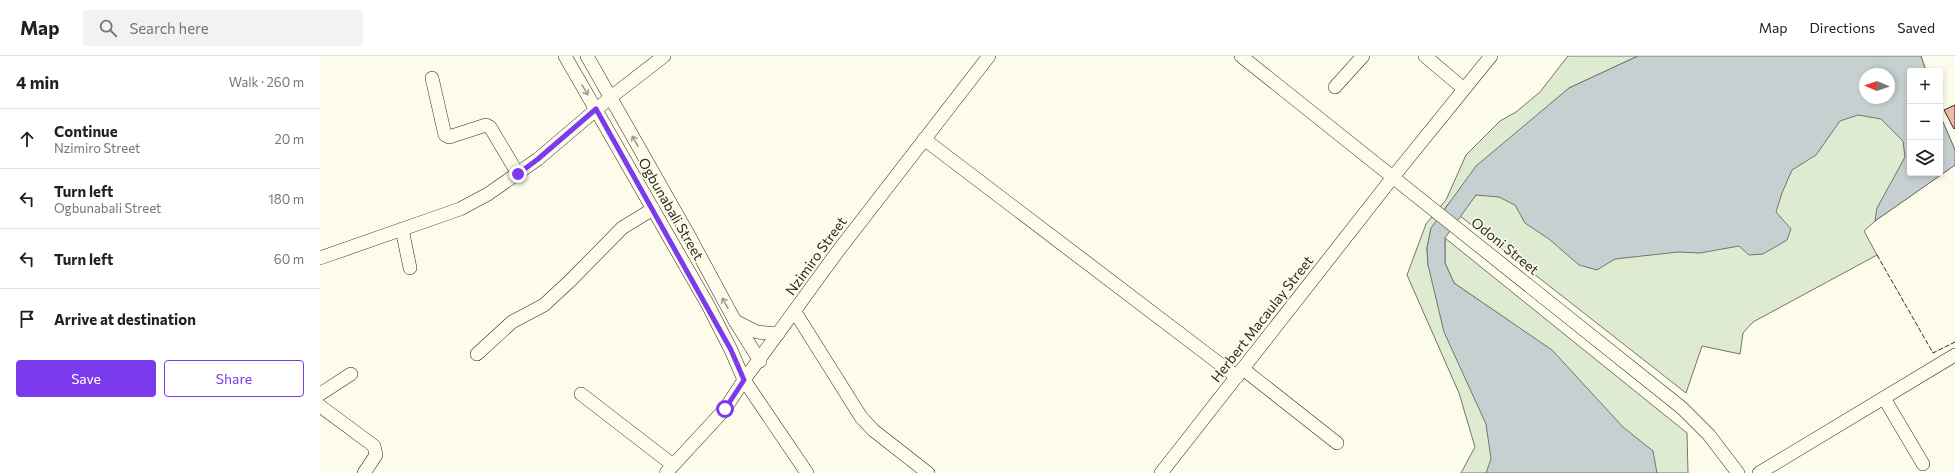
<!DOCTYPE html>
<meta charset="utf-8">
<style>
body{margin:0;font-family:Commissioner,sans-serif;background:#f2f2f2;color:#202124}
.controls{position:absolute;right:12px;top:12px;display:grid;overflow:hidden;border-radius:4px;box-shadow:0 2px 6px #0003}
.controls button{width:36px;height:36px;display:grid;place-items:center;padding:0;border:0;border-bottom:1px solid #e0e0e0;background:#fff;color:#202124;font:20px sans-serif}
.compass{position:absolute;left:1539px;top:12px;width:36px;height:36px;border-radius:50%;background:#fff;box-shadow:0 2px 6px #0003;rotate:272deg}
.stop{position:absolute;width:12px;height:12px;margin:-9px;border:3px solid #7c3aed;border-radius:50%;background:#fff}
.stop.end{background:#7c3aed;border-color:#fff;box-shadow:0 1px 4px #0008}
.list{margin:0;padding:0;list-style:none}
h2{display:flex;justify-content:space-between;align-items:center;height:52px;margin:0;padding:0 16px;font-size:17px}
h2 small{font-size:13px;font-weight:400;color:#757577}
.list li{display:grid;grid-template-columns:26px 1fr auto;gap:12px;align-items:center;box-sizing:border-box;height:60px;padding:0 16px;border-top:1px solid #e0e0e0}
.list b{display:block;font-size:15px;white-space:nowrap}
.list p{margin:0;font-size:13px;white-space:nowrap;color:#757577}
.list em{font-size:13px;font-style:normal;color:#757577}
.actions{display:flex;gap:8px;padding:12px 16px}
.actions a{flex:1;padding:9px 0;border:1px solid #7c3aed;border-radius:4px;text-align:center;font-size:14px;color:#7c3aed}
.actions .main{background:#7c3aed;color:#fff}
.icon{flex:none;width:22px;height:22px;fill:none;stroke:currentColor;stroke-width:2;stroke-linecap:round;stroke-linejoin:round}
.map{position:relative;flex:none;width:1635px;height:417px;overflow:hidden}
header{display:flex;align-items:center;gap:24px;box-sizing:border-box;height:56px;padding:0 20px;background:#fff;border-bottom:1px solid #e0e0e0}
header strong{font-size:19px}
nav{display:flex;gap:22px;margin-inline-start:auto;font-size:14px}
.search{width:280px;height:36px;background:#f2f2f2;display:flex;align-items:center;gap:10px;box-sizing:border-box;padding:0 14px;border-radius:4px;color:#757577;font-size:15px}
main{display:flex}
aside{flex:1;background:#fff}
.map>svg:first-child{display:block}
</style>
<header>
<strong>Map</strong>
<div class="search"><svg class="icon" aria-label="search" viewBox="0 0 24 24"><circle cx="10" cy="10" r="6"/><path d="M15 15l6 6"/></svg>Search here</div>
<nav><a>Map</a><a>Directions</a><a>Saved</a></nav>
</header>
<main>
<aside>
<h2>4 min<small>Walk · 260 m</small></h2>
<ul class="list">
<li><svg class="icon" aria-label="ahead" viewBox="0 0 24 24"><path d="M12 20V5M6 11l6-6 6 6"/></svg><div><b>Continue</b><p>Nzimiro Street</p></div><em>20 m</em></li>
<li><svg class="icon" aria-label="left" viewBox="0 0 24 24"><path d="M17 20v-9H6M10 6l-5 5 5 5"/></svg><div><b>Turn left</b><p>Ogbunabali Street</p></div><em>180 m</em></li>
<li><svg class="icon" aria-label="left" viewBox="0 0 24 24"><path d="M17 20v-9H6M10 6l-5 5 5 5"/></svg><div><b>Turn left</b></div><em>60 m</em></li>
<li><svg class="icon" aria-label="arrive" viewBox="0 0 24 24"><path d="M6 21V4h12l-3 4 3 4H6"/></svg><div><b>Arrive at destination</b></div></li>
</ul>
<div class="actions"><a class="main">Save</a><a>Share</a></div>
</aside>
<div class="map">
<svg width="1635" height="417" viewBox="0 0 1635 417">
<rect width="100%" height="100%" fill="#fdfbea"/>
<g fill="#deebd1" stroke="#74746e" fill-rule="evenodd">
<path d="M 1248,0 L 1318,0 L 1249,32 L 1128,148 L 1111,173 L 1107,192 L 1108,209 L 1232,417 L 1141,417 L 1155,391 L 1139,337 L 1087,219 L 1106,168 L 1126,144 L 1146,99 L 1180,65 L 1196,56 L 1220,36 Z"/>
<path d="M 1601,0 L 1606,15 L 1590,15 L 1590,117 L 1620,117 L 1620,59 L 1635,94 L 1635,109 L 1555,165 L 1544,175 L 1557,199 L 1433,266 L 1423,277 L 1420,298 L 1382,290 L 1366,337 L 1140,160 L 1156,139 ZM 1545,18 L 1569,18 L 1569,42 L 1545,42 Z"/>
<path d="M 1125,182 L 1367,377 L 1368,417 L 1257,417 L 1192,267 L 1134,227 L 1125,207 Z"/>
</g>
<path fill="#c7d0d0" stroke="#74746e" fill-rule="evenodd" d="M 1318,0 L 1601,0 L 1606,15 L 1590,15 L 1590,117 L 1620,117 L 1620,59 L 1635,94 L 1635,109 L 1555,165 L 1557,152 L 1585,101 L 1583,85 L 1561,63 L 1538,59 L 1520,65 L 1496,99 L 1472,114 L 1462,137 L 1456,156 L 1471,173 L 1467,184 L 1443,198 L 1429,199 L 1419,190 L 1380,197 L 1358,196 L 1295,203 L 1277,214 L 1259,209 L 1229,183 L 1205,167 L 1195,149 L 1179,141 L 1156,139 L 1125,182 L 1125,207 L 1134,227 L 1232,294 L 1303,371 L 1333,395 L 1337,417 L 1166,417 L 1171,403 L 1166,368 L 1124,276 L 1108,209 L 1107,192 L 1111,172 L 1156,110 L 1249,32 ZM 1545,18 L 1569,18 L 1569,42 L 1545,42 Z"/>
<path fill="#f2b8a0" stroke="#2b2b2b" d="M 1635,49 L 1635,72 L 1634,73 L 1624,54 Z"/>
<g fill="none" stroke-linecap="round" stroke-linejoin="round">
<defs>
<g id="minor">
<path d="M 245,0 L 388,249 L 411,294 L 424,324 L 487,417"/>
<path d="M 267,0 L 368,178 L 415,265 L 440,305"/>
<path d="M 921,0 L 1362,352 L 1389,379 L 1418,417"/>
<path d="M 1105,0 L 1144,33"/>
<path d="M 112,22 L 125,79 L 129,81 L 166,69 L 170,71 L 198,118"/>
<path d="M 1015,31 L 1043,0"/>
<path d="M 604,83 L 917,321"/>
<path d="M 82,173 L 90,212"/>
<path d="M 0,202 L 140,153 L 168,138 L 218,103 L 291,41 L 344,0"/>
<path d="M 475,256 L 541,361 L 553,374 L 608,417"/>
<path d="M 415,265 L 437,276 L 458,278"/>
<path d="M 157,298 L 192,266 L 224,249 L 251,224 L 302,172 L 333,153"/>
<path d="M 923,313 L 1017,387"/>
<path d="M 0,338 L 31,318"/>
<path d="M 261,338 L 353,409"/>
<path d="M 1564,342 L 1603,408"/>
<path d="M 0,350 L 54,390 L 56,399 L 44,417"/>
<path d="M 346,417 L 405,353 L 424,324 L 518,195 L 669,0"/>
<path d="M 841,417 L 1073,121 L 1171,0"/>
<path d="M 1439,417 L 1635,299"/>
</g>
</defs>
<use href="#minor" stroke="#2b2b2b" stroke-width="14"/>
<use href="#minor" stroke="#fdfbea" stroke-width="13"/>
<path stroke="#2b2b2b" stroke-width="1" stroke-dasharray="5 2" stroke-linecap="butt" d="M 1557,199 L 1613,297 L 1635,286"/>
</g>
<defs><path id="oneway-shaft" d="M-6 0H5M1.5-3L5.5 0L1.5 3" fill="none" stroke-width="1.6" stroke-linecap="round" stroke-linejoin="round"/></defs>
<g stroke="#9e9d94">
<use href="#oneway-shaft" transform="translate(265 34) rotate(59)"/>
<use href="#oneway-shaft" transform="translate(315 85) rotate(-119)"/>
<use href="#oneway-shaft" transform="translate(405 247) rotate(-119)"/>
</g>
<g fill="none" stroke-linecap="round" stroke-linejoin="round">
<path stroke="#7c3aed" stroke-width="5" d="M 198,118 L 218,103 L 276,53 L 411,294 L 424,324 L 405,353"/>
</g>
<g text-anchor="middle" stroke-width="3" stroke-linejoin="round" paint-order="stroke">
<g font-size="14" fill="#2b2b2b" stroke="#fdfbea">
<text transform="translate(351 153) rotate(60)" y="5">Ogbunabali Street</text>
<text transform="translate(1185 190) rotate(39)" y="5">Odoni Street</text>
<text transform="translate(496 200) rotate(-54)" y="5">Nzimiro Street</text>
<text transform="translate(942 263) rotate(-52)" y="5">Herbert Macaulay Street</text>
</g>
</g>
</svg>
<div class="controls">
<button>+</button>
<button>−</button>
<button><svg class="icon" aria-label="layers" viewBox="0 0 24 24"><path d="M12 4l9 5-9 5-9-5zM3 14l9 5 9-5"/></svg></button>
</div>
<svg class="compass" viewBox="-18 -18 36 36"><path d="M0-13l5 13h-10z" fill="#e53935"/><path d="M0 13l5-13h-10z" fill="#757577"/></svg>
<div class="stop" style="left:405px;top:353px"></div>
<div class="stop end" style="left:198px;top:118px"></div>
</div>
</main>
